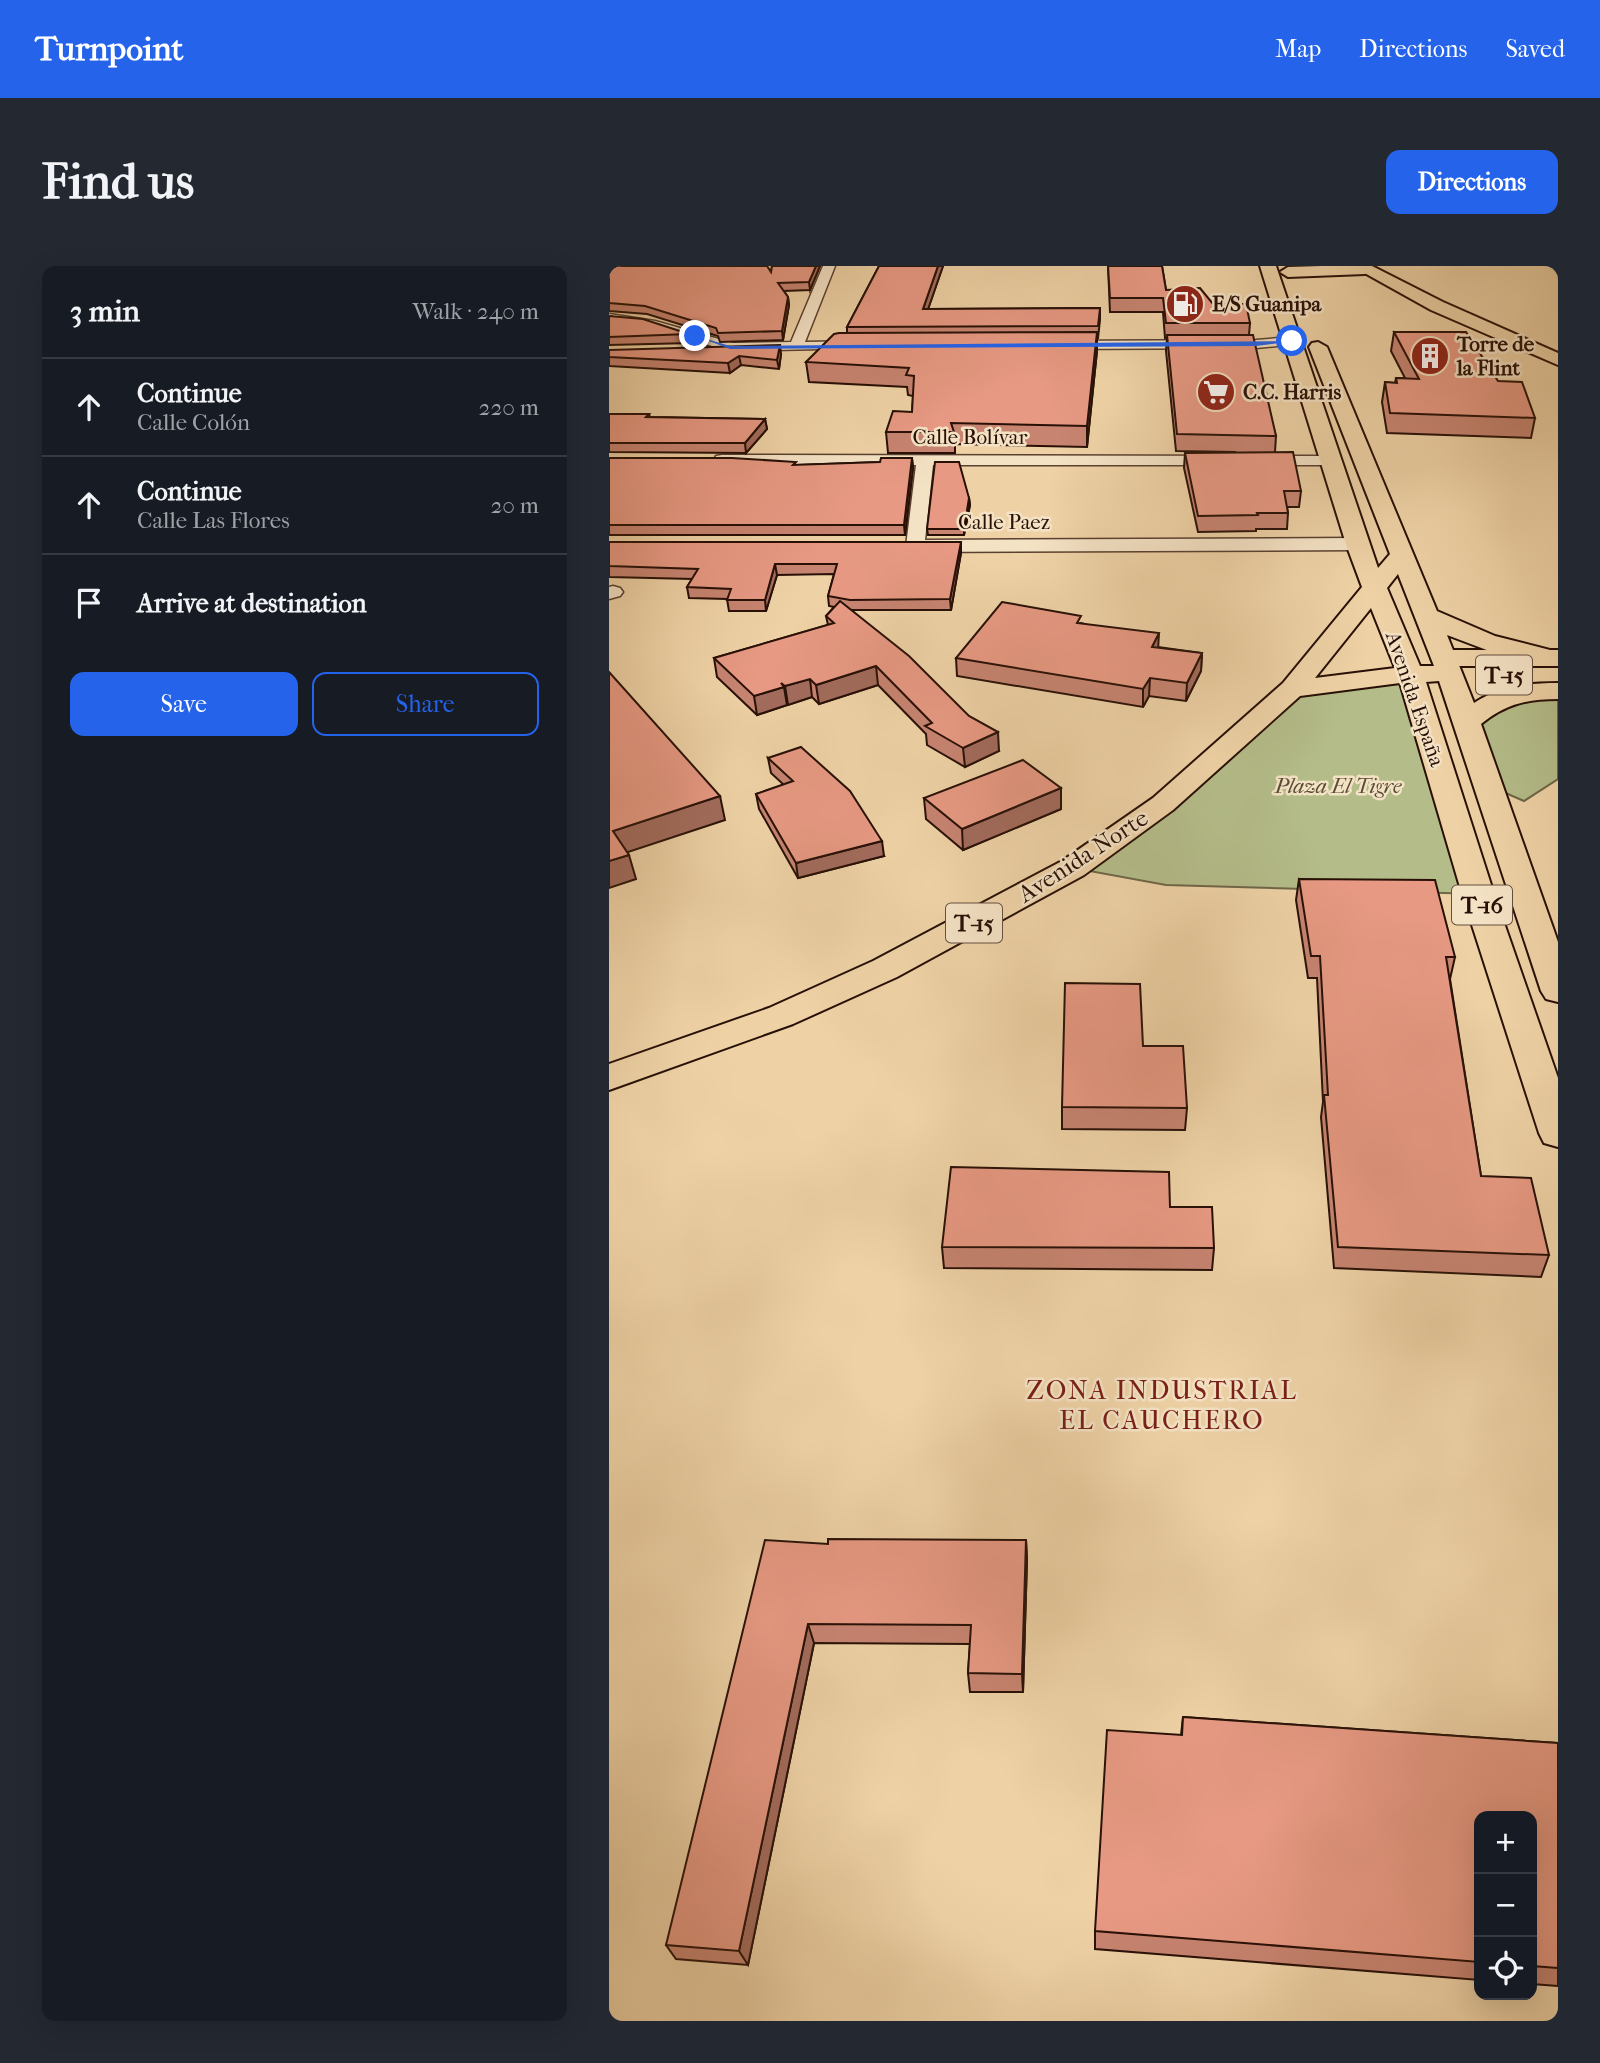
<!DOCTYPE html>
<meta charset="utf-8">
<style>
body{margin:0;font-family:"IM FELL French Canon",serif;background:#242831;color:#f1f3f6}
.controls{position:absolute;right:21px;bottom:21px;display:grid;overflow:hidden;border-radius:14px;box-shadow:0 7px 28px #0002}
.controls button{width:63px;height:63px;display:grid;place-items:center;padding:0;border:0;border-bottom:2px solid #363941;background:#171b24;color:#f1f3f6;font:35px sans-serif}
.stop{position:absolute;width:21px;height:21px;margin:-16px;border:5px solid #2563eb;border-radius:50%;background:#fff}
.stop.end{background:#2563eb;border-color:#fff;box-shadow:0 2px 7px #0008}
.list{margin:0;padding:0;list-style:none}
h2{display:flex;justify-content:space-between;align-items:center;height:91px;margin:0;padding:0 28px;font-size:30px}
h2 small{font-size:23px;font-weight:400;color:#9ea1a6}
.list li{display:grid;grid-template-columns:46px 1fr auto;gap:21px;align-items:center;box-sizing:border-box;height:98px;padding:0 28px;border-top:2px solid #363941}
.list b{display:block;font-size:26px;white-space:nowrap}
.list p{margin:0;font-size:23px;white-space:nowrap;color:#9ea1a6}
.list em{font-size:23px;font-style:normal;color:#9ea1a6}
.actions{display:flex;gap:14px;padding:21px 28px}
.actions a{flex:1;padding:16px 0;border:2px solid #2563eb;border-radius:14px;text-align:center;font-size:24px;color:#2563eb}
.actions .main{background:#2563eb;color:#fff}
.icon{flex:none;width:38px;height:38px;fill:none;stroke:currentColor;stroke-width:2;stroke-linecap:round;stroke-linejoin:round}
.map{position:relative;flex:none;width:949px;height:1755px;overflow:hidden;border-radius:14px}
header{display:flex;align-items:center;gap:42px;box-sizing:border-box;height:98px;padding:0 35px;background:#2563eb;color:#fff}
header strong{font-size:33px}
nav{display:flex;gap:38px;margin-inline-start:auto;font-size:24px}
.intro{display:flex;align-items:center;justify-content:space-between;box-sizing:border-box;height:168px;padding:0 42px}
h1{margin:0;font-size:49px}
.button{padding:18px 32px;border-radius:14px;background:#2563eb;color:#fff;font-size:24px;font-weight:700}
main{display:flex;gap:42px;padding:0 42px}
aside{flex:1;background:#171b24;border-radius:14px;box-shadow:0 7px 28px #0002}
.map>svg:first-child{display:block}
</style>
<header>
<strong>Turnpoint</strong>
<nav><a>Map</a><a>Directions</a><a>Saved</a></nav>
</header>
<div class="intro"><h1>Find us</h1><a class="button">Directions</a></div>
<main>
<aside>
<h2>3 min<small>Walk · 240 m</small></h2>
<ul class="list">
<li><svg class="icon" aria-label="ahead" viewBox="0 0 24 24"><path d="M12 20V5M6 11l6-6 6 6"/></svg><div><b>Continue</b><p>Calle Colón</p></div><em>220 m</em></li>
<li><svg class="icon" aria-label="ahead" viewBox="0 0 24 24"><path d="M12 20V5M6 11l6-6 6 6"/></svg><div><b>Continue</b><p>Calle Las Flores</p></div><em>20 m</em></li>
<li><svg class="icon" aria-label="arrive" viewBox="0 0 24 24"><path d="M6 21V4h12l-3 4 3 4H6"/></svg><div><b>Arrive at destination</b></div></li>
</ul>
<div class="actions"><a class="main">Save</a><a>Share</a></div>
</aside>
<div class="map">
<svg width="949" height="1755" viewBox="0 0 949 1755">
<rect width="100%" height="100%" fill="#eed2a6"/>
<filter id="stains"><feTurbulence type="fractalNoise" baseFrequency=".00286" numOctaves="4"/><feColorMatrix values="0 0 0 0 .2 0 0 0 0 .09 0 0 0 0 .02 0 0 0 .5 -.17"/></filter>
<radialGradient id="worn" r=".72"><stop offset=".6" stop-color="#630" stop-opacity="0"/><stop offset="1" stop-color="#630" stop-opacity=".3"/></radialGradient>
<g fill="#b4bd8a" stroke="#6e6648" stroke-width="2">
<path d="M 801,408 L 869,628 L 557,619 L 464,602 L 683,423 Z"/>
<path d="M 949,425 L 949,513 L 915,535 L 878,519 L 857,457 L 878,437 Z"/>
</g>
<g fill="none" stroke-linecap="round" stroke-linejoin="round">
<defs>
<g id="street">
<path d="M 214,0 L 226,0 L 196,76 L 254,75 L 259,76 L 261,79 L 259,82 L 121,85 L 46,64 L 0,56 L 0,48 L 46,55 L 124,77 L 182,76 Z"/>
<path d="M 683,71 L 688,72 L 690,75 L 688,78 L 647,82 L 446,83 L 439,79 L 446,75 L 647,74 Z"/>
<path d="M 113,189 L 721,190 L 727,191 L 729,195 L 727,199 L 324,199 L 316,274 L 748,272 L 757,278 L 748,284 L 306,286 L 297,280 L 307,199 L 107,198 L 105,194 L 107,190 Z"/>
<path d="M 4,320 L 11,322 L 14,326 L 11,330 L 0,333 L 0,321 Z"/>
</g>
<g id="primary">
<path d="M 743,0 L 763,0 L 834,36 L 949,87 L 949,99 L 822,44 Z"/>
<path d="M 835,384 L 949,384 L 949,400 L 835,400 L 826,397 L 822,392 L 826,387 Z"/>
</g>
<g id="highway">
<path d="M 651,0 L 667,0 L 769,302 L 781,288 L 700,81 L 703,77 L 709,76 L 718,81 L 828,345 L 886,370 L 949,386 L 949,398 L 942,400 L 883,386 L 838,369 L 865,437 C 890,420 919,417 949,417 L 949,433 C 918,433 896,438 872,458 L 949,676 L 949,736 L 937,733 L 932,725 L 830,415 L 817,416 L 885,628 L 949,812 L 949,881 L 935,877 L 930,867 L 853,628 L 791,417 L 691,430 L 564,544 L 475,609 L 288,711 L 184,758 L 0,824 L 0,798 L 160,742 L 264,695 L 453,595 L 544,532 L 674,417 L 753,321 L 737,278 ZM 789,308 L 825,400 L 811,400 L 778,322 ZM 762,342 L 786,402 L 706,412 Z"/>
<path d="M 712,0 L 762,0 L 764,3 L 756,8 L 679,11 L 671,6 L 679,1 Z"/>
</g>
</defs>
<use href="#street" stroke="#5a402f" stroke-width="3"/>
<use href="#primary" stroke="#281007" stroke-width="4"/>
<use href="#highway" stroke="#281007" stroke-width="4"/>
<use href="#street" fill="#f4e2c5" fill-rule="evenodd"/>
<use href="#primary" fill="#eed2a6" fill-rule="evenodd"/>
<use href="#highway" fill="#eed2a6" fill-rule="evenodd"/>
</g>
<g fill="#c78471" stroke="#281007" stroke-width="2">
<path d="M 0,0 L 162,6 L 163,0 L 211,0 L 201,24 L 175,25 L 179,31 L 180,39 L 174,74 L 111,76 L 109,70 L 38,48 L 0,45 Z"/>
<path d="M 270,0 L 334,0 L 319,43 L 491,42 L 491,54 L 489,72 L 488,72 L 488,85 L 478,181 L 346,178 L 346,187 L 279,187 L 277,166 L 303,146 L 304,130 L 299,129 L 298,121 L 200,116 L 197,96 L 238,67 L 238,61 Z"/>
<path d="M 499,0 L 553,0 L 557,24 L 604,38 L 641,57 L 640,69 L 667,170 L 666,186 L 692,225 L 690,241 L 678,241 L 679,247 L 678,263 L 647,263 L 647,265 L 589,266 L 575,202 L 576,187 L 627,186 L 567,185 L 557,85 L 558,72 L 556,72 L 554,46 L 501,46 Z"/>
<path d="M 0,50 L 80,68 L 82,77 L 0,79 Z"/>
<path d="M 785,66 L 889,115 L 926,152 L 922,172 L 778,167 L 773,136 L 776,116 L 786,117 L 787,112 L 796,112 L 782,85 Z"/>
<path d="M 172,88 L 170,103 L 132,99 L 121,107 L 0,100 L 0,91 Z"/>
<path d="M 0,148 L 40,148 L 41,151 L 156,153 L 158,163 L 137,187 L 0,186 Z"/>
<path d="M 0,192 L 187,199 L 271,196 L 303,192 L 304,202 L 296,269 L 0,269 Z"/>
<path d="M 360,232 L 361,239 L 355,269 L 319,269 L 318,263 Z"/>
<path d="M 0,276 L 352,287 L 342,344 L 242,344 L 390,485 L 356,501 L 318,479 L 317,468 L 269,419 L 210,438 L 203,431 L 179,439 L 177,438 L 178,439 L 148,449 L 108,411 L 105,392 L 219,359 L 217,350 L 225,341 L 220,340 L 219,330 L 225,308 L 168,309 L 157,345 L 120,345 L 118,333 L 80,332 L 78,321 L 83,313 L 0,311 Z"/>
<path d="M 472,357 L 549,381 L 593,387 L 592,405 L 577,435 L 540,430 L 534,441 L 348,410 L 347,392 Z"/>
<path d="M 159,492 L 275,590 L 189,612 L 150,543 L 147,528 L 175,519 L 162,507 Z"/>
<path d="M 315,532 L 452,543 L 354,584 L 317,553 Z"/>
<path d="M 690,613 L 846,691 L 841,713 L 872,910 L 940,989 L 932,1011 L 725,1002 L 712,851 L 714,836 L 708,712 L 699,712 L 687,634 Z"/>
<path d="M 534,780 L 578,842 L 576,864 L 453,863 L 453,841 Z"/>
<path d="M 561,941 L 605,982 L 603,1004 L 335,1002 L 333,981 Z"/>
<path d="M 417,1274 L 418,1294 L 414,1426 L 361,1426 L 359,1407 L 361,1378 L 205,1377 L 139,1699 L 67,1693 L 57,1679 L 219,1278 Z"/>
<path d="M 574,1451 L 949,1477 L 949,1720 L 923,1718 L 923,1550 L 870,1550 L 870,1714 L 486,1683 L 486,1665 L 572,1469 Z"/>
</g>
<g fill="#a26b5c" stroke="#281007" stroke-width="2">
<path d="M 207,0 L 211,0 L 201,24 L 200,16 Z"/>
<path d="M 329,0 L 334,0 L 315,55 L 314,43 Z"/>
<path d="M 179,31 L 180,39 L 174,74 L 173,65 Z"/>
<path d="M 488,66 L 488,85 L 478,181 L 478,160 Z"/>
<path d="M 171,79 L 172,88 L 170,103 L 168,94 Z"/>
<path d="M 130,90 L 132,99 L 121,107 L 119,97 Z"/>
<path d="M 156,153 L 158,163 L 137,187 L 136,177 Z"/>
<path d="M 303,192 L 304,202 L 296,269 L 295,259 Z"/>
<path d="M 360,232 L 361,239 L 355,269 L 355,263 Z"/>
<path d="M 352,276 L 352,287 L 342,344 L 341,333 Z"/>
<path d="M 166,298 L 168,309 L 157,345 L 156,334 Z"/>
<path d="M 550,367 L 549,385 L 543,381 Z"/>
<path d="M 593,387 L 592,405 L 577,435 L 578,417 Z"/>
<path d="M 267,400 L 269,419 L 210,438 L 207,419 Z"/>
<path d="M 541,412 L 540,430 L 534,441 L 534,423 Z"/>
<path d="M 201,413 L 203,431 L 179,439 L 176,420 Z"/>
<path d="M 175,421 L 178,439 L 148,449 L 145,430 Z"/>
<path d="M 389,466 L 390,485 L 356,501 L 354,482 Z"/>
<path d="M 452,522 L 452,543 L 354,584 L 353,563 Z"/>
<path d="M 111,530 L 116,554 L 10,589 L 4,565 Z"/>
<path d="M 273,575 L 275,590 L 189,612 L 187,597 Z"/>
<path d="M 20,589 L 27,613 L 0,622 L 0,595 Z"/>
<path d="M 417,1274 L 418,1294 L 414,1426 L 413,1408 Z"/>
<path d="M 199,1358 L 205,1377 L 139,1699 L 130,1685 Z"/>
</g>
<g fill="#e79983" stroke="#281007" stroke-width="2">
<path d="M 0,0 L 158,0 L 162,6 L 163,0 L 207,0 L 200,16 L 169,17 L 179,31 L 173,65 L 109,67 L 107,62 L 36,40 L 0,37 Z"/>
<path d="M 270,0 L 329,0 L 314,43 L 491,42 L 489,60 L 238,61 Z"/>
<path d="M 499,0 L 553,0 L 557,24 L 591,22 L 604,38 L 637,38 L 641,57 L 557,57 L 554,32 L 501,32 Z"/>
<path d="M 0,50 L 34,53 L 80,68 L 0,71 Z"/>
<path d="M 488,66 L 478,160 L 342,157 L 345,166 L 277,166 L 284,145 L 303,146 L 305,110 L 297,109 L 300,102 L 197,96 L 225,68 L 230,67 Z"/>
<path d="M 785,66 L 857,66 L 889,115 L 913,116 L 926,152 L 781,147 L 776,116 L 788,117 L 787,112 L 810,113 Z"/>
<path d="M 558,69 L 644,69 L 667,170 L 568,168 Z"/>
<path d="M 171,79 L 168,94 L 130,90 L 119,97 L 0,91 L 0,84 Z"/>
<path d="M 0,148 L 40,148 L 37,151 L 156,153 L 136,177 L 0,177 Z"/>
<path d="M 684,186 L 692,225 L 675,225 L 679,247 L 648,247 L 649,249 L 589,250 L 576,187 Z"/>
<path d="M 0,192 L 123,192 L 187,196 L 184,199 L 271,196 L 272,192 L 303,192 L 295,259 L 0,259 Z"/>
<path d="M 326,196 L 350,196 L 360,232 L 355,263 L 318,263 Z"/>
<path d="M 0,276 L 352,276 L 341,333 L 241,334 L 219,330 L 228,298 L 166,298 L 156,334 L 118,334 L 122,323 L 78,321 L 89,303 L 0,300 Z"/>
<path d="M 231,335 L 300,390 L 360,450 L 389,466 L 354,482 L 316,460 L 323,457 L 267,400 L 207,419 L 201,413 L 176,420 L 172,417 L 175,421 L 145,430 L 105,392 L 225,357 L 217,350 Z"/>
<path d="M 393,336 L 472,350 L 468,357 L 550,367 L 543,381 L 593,387 L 578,417 L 541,412 L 534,423 L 347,392 Z"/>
<path d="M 0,406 L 111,530 L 4,565 L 20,589 L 0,595 Z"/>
<path d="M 192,481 L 241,525 L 273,575 L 187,597 L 147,528 L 184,515 L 159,492 Z"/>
<path d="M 414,494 L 452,522 L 353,563 L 315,532 Z"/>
<path d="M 690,613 L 826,614 L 846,691 L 837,691 L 872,910 L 922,912 L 940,989 L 729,981 L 715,829 L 719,829 L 711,690 L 702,690 Z"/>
<path d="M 456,717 L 531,718 L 534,780 L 574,780 L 578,842 L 453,841 Z"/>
<path d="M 342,901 L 560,906 L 561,941 L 603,941 L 605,982 L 333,981 Z"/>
<path d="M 219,1273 L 417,1274 L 413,1408 L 359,1407 L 362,1359 L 199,1358 L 130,1685 L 57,1679 L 156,1274 L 219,1278 Z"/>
<path d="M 574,1451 L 949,1477 L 949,1702 L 923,1700 L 923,1550 L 870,1550 L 870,1696 L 486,1665 L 498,1464 L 573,1469 Z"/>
</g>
<path fill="#2563eb" d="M 84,69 L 121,80 L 685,75 L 647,80 L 121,83 Z"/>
<defs>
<symbol id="fuel-disc" viewBox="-11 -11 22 22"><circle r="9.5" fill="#8f2418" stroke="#f4e2c5"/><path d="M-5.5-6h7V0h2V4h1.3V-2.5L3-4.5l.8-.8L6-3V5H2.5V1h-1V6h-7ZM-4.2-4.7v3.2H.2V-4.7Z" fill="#fff"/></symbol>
<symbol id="building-disc" viewBox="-11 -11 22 22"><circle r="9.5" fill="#8f2418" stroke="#f4e2c5"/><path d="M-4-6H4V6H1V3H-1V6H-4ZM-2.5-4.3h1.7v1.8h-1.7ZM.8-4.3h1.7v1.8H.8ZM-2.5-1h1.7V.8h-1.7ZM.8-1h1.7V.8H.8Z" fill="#fff"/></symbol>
<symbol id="supermarket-disc" viewBox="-11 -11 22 22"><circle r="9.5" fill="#8f2418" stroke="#f4e2c5"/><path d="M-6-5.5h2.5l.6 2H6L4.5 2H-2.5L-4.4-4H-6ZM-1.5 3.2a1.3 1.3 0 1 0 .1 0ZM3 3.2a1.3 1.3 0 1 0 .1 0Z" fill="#fff"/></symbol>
</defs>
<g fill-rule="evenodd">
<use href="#fuel-disc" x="554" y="16" width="44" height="44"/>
<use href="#building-disc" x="799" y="68" width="44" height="44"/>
<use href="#supermarket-disc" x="585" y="104" width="44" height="44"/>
</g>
<g text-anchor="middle" stroke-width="5" stroke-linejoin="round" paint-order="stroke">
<g font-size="21" font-weight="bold" fill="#281007" stroke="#f4e2c5" text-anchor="start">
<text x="603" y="45">E/S Guanipa</text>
<text x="848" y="85">Torre de<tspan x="848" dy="24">la Flint</tspan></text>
<text x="634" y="133">C.C. Harris</text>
</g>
<g font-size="21" fill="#281007" stroke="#f4e2c5">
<text x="361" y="178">Calle Bolívar</text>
<text x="395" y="263">Calle Paez</text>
<text transform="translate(806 433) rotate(71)" y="7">Avenida España</text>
</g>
<g font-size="21" font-style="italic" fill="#594d35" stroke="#f4e2c5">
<text x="729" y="527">Plaza El Tigre</text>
</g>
<g fill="#f4e2c5" stroke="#654f40" stroke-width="2">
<rect x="867" y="389.5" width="56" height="39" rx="5"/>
<rect x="843" y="619.5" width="60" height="39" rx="5"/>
<rect x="337" y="637.5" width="56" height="39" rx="5"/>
</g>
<g font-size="23" font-weight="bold" fill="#281007">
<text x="895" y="417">T-15</text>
<text x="873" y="647">T-16</text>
<text x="365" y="665">T-15</text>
</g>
<g font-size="24" fill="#281007" stroke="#f4e2c5">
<text transform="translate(474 590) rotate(-33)" y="8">Avenida Norte</text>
</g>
<g font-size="26" letter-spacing="2" fill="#7a1f14" stroke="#f4e2c5">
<text x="553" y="1133">ZONA INDUSTRIAL<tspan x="553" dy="30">EL CAUCHERO</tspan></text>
</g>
</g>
<rect width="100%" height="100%" filter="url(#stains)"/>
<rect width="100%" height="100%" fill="url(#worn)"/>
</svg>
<div class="controls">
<button>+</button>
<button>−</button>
<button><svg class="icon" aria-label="locate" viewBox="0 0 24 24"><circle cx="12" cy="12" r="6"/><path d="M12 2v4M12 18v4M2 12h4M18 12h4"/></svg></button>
</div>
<div class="stop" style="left:683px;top:75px"></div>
<div class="stop end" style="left:86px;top:70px"></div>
</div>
</main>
